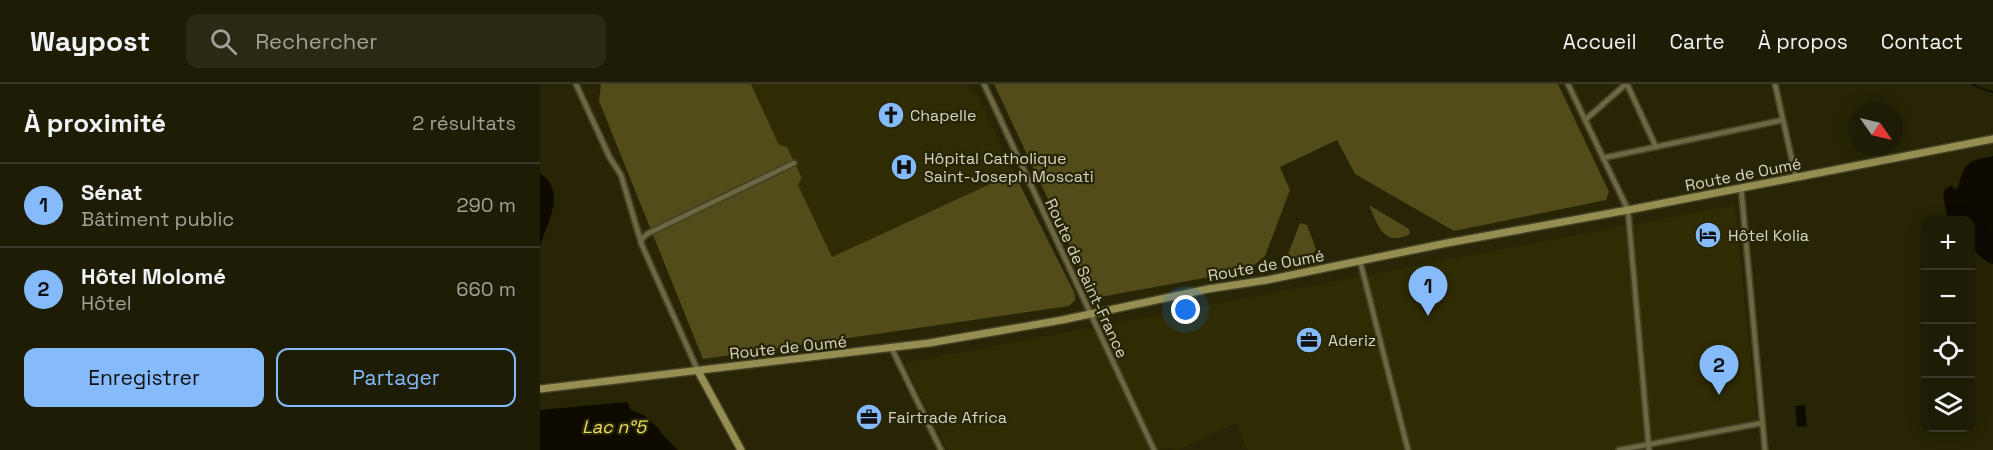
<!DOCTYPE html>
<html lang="fr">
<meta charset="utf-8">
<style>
body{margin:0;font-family:"Space Grotesk",sans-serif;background:#2b2913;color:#f1f3f6}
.controls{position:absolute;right:18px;bottom:18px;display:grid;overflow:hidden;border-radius:12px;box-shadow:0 3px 15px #0003}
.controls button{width:54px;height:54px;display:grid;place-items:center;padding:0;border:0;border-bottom:2px solid #3c3a26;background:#1e1c04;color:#f1f3f6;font:30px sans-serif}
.compass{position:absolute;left:1309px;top:18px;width:54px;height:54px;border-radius:50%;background:#1e1c04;box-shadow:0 3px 15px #0003;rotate:124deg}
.you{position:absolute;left:646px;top:226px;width:21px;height:21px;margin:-15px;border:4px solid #fff;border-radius:50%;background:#1a73e8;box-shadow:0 0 0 9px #1a73e833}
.badge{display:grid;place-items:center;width:39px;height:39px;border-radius:50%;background:#85bbfb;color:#111;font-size:20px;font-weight:700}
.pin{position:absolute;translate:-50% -50px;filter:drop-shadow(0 2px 3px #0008)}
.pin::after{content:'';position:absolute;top:32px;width:21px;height:18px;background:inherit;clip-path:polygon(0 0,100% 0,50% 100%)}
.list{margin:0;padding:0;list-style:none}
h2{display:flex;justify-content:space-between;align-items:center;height:78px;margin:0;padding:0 24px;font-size:26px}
h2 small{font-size:20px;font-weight:400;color:#a1a19a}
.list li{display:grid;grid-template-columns:39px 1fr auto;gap:18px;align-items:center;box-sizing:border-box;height:84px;padding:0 24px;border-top:2px solid #3c3a26}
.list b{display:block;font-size:22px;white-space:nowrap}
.list p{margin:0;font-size:20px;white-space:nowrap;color:#a1a19a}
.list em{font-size:20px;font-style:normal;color:#a1a19a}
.actions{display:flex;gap:12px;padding:18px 24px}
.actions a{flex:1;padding:14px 0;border:2px solid #85bbfb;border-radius:12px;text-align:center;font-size:21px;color:#85bbfb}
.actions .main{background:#85bbfb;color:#111}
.icon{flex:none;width:33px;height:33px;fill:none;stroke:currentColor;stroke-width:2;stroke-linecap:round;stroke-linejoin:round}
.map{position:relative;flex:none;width:1453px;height:366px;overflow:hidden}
header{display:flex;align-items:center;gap:36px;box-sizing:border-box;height:84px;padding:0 30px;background:#1e1c04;border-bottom:2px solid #3c3a26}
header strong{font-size:28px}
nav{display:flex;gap:33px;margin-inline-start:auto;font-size:21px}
.search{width:420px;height:54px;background:#2b2913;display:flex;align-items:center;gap:15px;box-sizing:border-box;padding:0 21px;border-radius:12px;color:#a1a19a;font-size:22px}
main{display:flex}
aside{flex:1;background:#1e1c04}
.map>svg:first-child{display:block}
</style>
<header>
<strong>Waypost</strong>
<div class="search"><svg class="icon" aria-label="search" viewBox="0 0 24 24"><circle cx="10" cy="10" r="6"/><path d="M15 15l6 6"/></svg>Rechercher</div>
<nav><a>Accueil</a><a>Carte</a><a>À propos</a><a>Contact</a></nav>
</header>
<main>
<aside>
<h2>À proximité<small>2 résultats</small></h2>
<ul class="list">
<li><span class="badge">1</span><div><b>Sénat</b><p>Bâtiment public</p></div><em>290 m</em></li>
<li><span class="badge">2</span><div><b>Hôtel Molomé</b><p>Hôtel</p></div><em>660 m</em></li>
</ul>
<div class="actions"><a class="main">Enregistrer</a><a>Partager</a></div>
</aside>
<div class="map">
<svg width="1453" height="366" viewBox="0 0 1453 366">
<rect width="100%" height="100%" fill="#282506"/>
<g fill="#2f2b02">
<path d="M 211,0 L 427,0 L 430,7 L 436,9 L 474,89 L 292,173 L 258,101 L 262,94 L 254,79 L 239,61 Z"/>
<path d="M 1195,121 L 1217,338 L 1103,361 L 1076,366 L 708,366 L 696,339 L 638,366 L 629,364 L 612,366 L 407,366 L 365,279 Z"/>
</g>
<g fill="#514c1a">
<path d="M 61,0 L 211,0 L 239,61 L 247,63 L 262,94 L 258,101 L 292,173 L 474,89 L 535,210 L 535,216 L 529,222 L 163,275 L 59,17 Z"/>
<path d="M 454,0 L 1018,0 L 1069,108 L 1066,116 L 914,147 L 815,90 L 797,56 L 740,83 L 750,106 L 725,172 L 708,186 L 560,213 L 552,209 Z"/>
<path d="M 829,121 L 869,145 L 870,150 C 843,164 838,141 829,121 Z"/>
<path d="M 760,139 L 767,141 L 776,165 C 771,174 760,176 750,175 L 748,170 Z"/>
</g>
<g fill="#0e0a00">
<path d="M 1453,72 L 1453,180 L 1449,179 L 1437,170 L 1431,161 L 1430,136 L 1408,136 L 1403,112 L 1405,105 L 1412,101 L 1414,105 L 1418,103 C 1425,78 1427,77 1453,72 Z"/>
<path d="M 0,89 C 27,108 8,137 0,162 Z"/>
<path d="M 87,318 L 91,326 L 105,332 L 117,343 L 122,350 L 138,366 L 0,366 L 0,326 Z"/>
<path d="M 1265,321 L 1267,342 L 1257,343 L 1255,322 Z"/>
</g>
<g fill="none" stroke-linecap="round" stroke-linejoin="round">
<path stroke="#0e0a00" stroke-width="1.5" d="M 1433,0 L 1440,4 L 1453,8"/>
<defs>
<g id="street">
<path d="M 36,0 L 70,74 L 81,91 L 101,158"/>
<path d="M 444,0 L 614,366"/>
<path d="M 1028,0 L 1088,126 L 1109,366"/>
<path d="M 1087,0 L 1116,63"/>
<path d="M 1235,0 L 1256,94"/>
<path d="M 1045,36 L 1086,0"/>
<path d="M 1063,74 L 1243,36"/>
<path d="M 1201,103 L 1225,366"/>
<path d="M 820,177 L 868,366"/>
<path d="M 352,265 L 401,366"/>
<path d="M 158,287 L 101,159 L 102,155 L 107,150 L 254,79"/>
<path d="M 1079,366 L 1222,339"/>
</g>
<g id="secondary">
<path d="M 158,287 L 201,366"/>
<path d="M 0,305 L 389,259 L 522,236 L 668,205 L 727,196 L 907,159 L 1088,126 L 1453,55"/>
</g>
</defs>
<use href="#street" stroke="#444124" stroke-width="8"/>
<use href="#secondary" stroke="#444124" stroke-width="10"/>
<use href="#street" stroke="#6c6844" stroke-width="4.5"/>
<use href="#secondary" stroke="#958e53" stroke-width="7"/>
</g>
<defs>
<symbol id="church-disc" viewBox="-11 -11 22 22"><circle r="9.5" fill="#85bbfb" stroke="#282506"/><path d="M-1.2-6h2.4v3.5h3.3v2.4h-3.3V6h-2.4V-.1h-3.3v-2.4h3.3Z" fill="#111"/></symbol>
<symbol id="hospital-disc" viewBox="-11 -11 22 22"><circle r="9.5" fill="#85bbfb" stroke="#282506"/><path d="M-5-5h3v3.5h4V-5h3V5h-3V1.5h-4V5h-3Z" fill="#111"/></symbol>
<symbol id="hotel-disc" viewBox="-11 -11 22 22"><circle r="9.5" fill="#85bbfb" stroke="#282506"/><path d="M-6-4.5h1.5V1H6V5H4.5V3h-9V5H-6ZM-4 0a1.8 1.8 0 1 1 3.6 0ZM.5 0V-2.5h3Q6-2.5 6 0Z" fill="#111"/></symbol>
<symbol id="office-disc" viewBox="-11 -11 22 22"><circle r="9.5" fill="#85bbfb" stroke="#282506"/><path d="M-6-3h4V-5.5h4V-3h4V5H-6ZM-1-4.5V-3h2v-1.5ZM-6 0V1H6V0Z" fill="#111"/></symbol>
</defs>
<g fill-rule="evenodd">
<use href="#church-disc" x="336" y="16" width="30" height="30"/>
<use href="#hospital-disc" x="349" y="68" width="30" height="30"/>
<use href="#hotel-disc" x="1153" y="136" width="30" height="30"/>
<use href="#office-disc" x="754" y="241" width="30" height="30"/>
<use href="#office-disc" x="314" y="318" width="30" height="30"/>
</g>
<g text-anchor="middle" stroke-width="4.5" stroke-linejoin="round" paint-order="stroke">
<g font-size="16" fill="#d5d4c2" stroke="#282506" text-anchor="start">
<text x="370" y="37">Chapelle</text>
<text x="384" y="80">Hôpital Catholique<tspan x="384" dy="18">Saint-Joseph Moscati</tspan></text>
<text x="1188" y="157">Hôtel Kolia</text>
<text x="788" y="262">Aderiz</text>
<text x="348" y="339">Fairtrade Africa</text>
</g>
<g font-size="16" fill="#d5d4c2" stroke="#282506">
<text transform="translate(1203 90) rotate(-11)" y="6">Route de Oumé</text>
<text transform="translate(726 181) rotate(-10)" y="6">Route de Oumé</text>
<text transform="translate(547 194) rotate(65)" y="6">Route de Saint-France</text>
<text transform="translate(248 263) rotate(-6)" y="6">Route de Oumé</text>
</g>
<g font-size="18" font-style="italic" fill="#ecde5d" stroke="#282506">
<text x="74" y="349">Lac n°5</text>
</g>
</g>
</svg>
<div class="controls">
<button>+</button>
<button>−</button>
<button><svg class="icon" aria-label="locate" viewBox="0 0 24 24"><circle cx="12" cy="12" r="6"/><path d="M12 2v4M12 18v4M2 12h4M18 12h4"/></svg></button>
<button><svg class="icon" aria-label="layers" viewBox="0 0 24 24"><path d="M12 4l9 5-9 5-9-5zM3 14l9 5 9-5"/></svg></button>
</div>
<svg class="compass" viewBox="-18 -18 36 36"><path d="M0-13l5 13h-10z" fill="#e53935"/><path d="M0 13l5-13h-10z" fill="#a1a19a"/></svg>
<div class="you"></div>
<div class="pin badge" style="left:888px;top:232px">1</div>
<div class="pin badge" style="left:1179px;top:311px">2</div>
</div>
</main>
